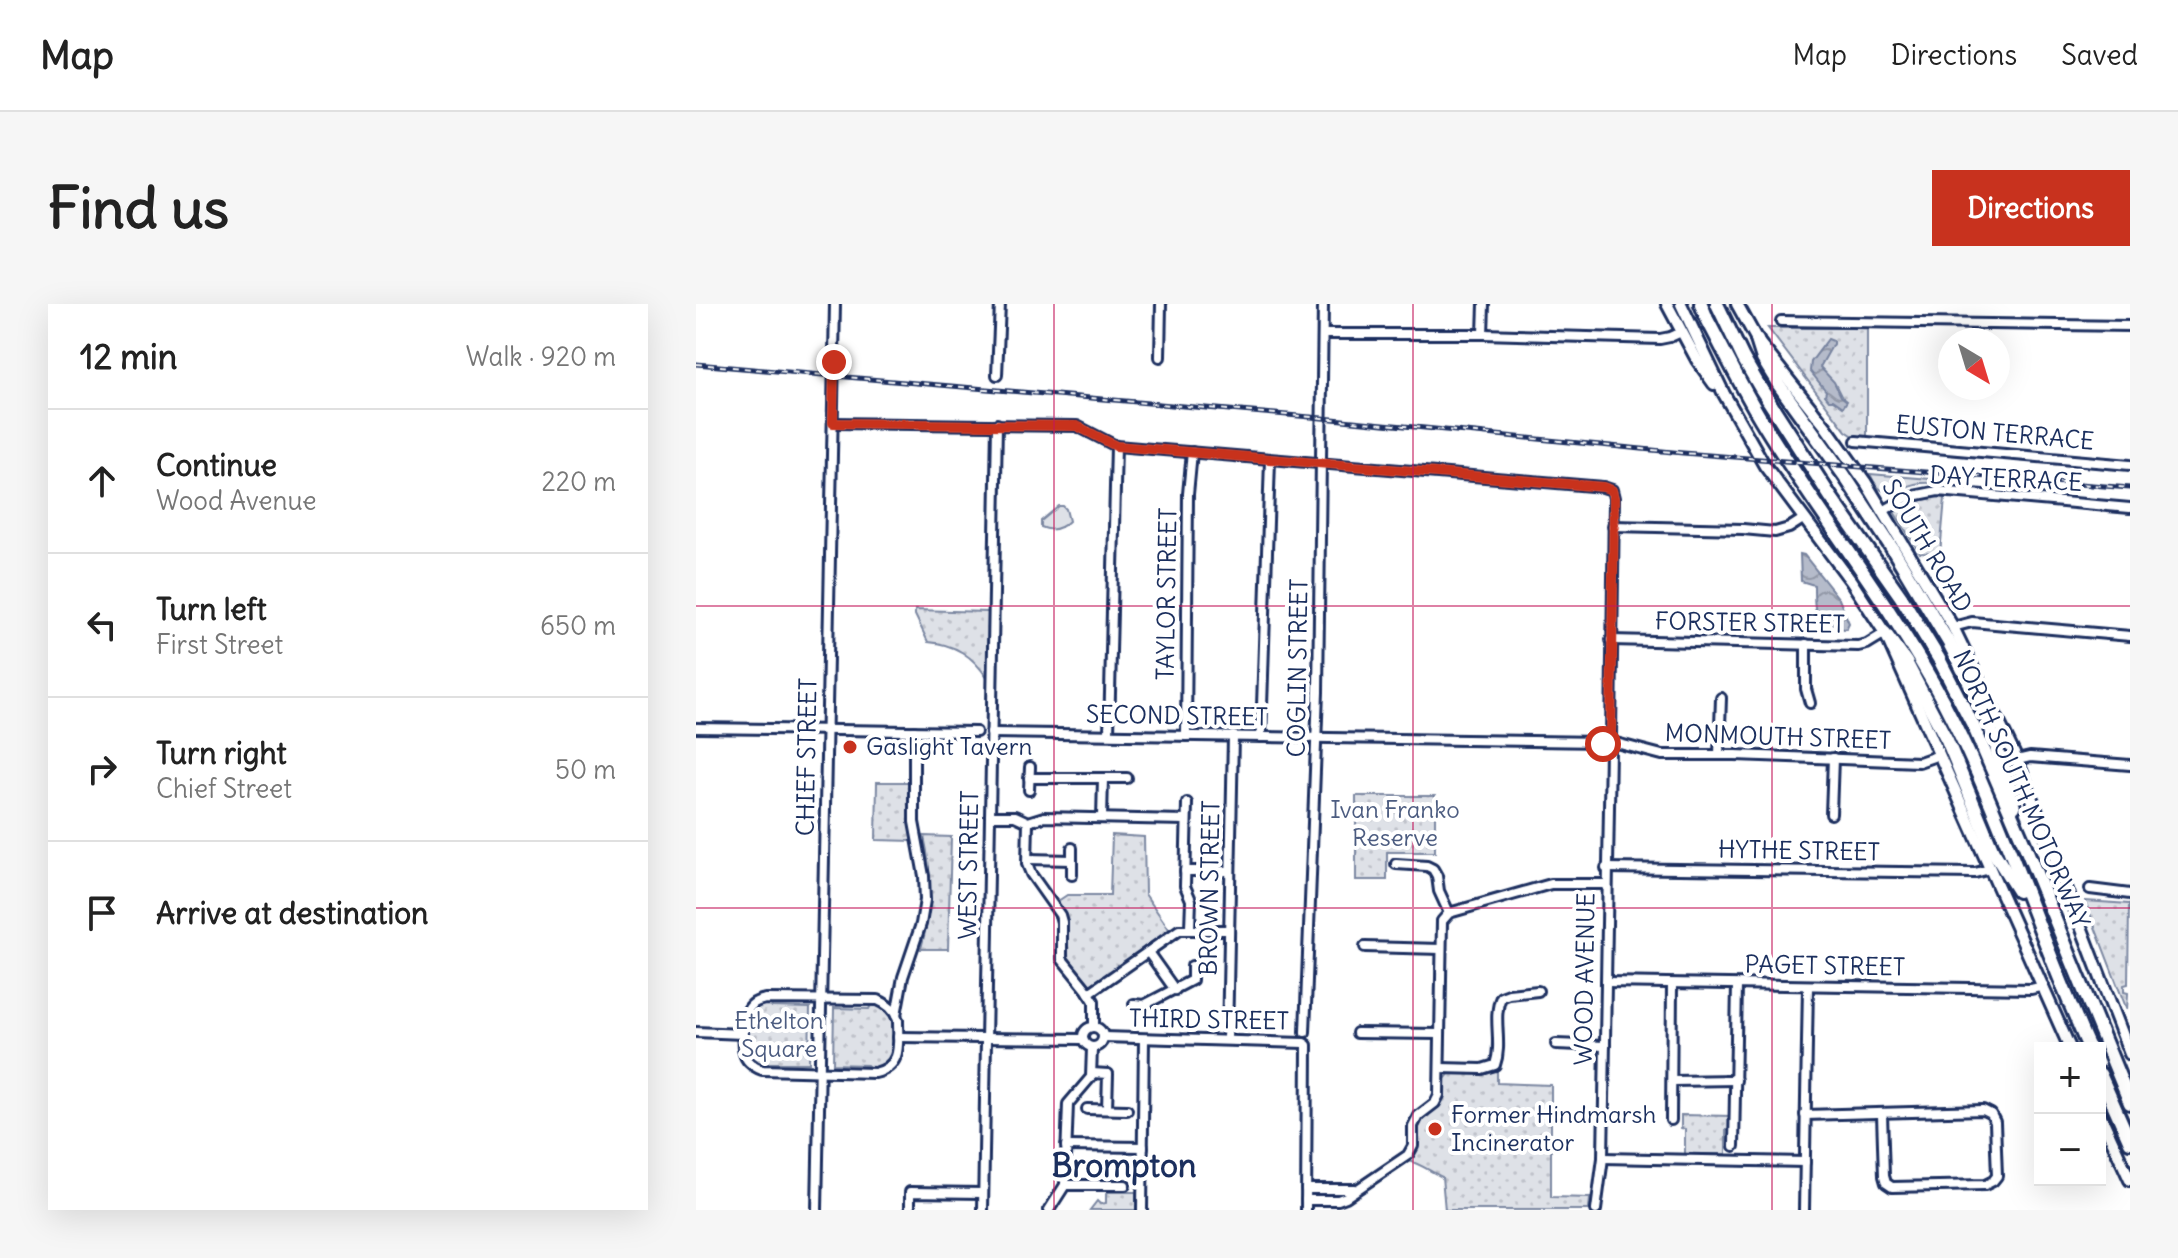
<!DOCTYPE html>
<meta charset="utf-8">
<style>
body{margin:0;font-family:Delius,sans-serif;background:#f6f6f6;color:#222}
.controls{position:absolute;right:24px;bottom:24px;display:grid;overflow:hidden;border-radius:0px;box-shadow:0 8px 32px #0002}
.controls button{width:72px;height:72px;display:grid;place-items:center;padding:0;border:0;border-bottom:2px solid #e0e0e0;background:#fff;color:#222;font:40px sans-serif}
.compass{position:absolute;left:1242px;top:24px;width:72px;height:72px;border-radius:50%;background:#fff;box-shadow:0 8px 32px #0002;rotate:142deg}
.stop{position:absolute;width:24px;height:24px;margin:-18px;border:6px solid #c8321e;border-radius:50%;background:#fff}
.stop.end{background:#c8321e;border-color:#fff;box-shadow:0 2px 8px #0008}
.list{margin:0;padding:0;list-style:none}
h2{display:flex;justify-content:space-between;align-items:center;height:104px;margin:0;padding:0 32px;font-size:34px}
h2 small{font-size:26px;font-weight:400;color:#767676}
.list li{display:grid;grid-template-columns:52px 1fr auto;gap:24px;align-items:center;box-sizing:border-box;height:144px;padding:0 32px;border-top:2px solid #e0e0e0}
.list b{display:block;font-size:30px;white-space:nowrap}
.list p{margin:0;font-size:26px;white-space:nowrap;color:#767676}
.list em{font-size:26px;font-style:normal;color:#767676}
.icon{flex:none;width:44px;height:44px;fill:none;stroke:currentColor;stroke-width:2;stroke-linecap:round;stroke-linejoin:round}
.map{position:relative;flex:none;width:1434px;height:906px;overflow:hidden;border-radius:0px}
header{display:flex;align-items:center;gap:48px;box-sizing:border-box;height:112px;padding:0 40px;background:#fff;border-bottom:2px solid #e0e0e0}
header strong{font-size:38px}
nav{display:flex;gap:44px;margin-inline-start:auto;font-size:28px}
.intro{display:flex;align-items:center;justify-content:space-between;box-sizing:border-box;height:192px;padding:0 48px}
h1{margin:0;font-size:56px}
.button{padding:20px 36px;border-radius:0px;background:#c8321e;color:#fff;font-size:28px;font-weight:700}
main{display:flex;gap:48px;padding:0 48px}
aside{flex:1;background:#fff;border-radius:0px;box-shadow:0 8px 32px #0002}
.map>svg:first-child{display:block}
</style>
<header>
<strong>Map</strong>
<nav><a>Map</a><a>Directions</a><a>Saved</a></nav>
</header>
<div class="intro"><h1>Find us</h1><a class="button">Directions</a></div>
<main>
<aside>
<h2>12 min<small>Walk · 920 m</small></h2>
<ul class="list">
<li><svg class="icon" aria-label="ahead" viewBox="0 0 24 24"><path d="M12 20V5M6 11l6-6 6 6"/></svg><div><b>Continue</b><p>Wood Avenue</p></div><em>220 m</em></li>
<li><svg class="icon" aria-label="left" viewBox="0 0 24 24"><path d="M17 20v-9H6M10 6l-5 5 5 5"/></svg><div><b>Turn left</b><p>First Street</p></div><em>650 m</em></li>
<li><svg class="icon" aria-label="right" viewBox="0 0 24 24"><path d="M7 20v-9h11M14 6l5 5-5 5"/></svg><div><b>Turn right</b><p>Chief Street</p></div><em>50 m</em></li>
<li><svg class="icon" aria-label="arrive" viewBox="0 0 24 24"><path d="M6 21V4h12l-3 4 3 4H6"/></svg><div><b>Arrive at destination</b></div></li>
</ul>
</aside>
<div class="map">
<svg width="1434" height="906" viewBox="0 0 1434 906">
<defs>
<pattern id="park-dots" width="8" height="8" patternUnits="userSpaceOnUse" patternTransform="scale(2)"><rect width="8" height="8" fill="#dee1e7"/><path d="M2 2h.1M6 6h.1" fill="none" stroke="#bec1c9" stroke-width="1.8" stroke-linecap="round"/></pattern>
<pattern id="water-waves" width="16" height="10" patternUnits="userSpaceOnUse" patternTransform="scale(2)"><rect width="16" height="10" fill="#b5bbca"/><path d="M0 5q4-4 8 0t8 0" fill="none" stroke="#9298a7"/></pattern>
</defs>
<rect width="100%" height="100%" fill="#fff"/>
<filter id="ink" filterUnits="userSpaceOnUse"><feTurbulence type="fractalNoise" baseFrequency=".0125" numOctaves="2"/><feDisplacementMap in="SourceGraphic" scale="16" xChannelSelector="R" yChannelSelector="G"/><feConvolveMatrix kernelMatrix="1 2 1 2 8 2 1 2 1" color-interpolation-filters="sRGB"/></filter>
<g filter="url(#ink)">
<g fill="#dee1e7" stroke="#7c88a2" stroke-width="2">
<path d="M 1174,170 L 1246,176 L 1246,179 C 1237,179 1227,178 1219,180 C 1197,186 1186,198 1174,170 Z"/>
<path d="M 363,202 L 367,202 L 370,205 L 373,217 C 365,225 356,228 345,223 L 345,217 Z"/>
</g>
<g fill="url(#park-dots)" stroke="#7c88a2" stroke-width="2">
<path d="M 1072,24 L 1171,24 L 1171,133 L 1156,131 L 1150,127 Z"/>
<path d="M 1244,193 L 1249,194 L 1244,250 L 1224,249 L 1198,208 L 1227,196 Z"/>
<path d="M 219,306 L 292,308 L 291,374 C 277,352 259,340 232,338 L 219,311 Z"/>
<path d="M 181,478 L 214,478 L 214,518 L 218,537 L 180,536 Z"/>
<path d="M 660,492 L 739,492 L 739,548 L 691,548 L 691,576 L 660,576 Z"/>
<path d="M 416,531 L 448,533 L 449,590 L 475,628 L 394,681 L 373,661 L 369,615 L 359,599 L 371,591 L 414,591 Z"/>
<path d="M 228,532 L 255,533 L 252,645 L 225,645 C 235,607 237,571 228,532 Z"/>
<path d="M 1389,597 L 1433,600 L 1432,680 L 1428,681 L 1428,688 L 1432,689 L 1431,706 Z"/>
<path d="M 67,699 L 74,699 L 76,703 L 114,704 L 113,759 L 74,759 L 72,763 C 44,760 44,710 67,699 Z"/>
<path d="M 182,700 C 185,702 191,705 193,708 C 199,715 198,724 198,733 C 198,751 195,764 175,765 L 171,761 L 137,760 L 138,704 L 173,705 L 175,701 Z"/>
<path d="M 801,764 L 801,779 L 855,781 L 855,893 L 894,894 L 893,906 L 749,906 L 746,873 C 735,868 725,860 713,857 L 722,844 L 723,823 L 728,813 L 744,800 L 748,776 L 755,768 L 795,767 Z"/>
<path d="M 985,811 L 1037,812 L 1037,826 L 1030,826 L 1030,850 L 989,850 L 989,825 L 985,824 Z"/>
<path d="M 413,888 L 440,888 L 440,906 L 394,906 L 401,897 L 404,900 L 410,899 L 410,890 Z"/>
</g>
<g fill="url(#water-waves)" stroke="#77839f" stroke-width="2">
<path d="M 1132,35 L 1137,37 L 1137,40 L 1124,63 L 1138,78 L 1145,92 L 1151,97 L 1147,103 L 1137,96 L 1133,96 L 1129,91 L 1130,87 L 1114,67 L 1115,58 Z"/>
<path d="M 1104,250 L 1108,251 L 1143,295 L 1153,319 L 1150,325 C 1118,323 1118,309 1118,281 L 1105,277 Z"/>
</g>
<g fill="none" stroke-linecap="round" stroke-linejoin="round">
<defs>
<g id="minor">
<path d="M 1085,17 L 1434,22"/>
<path d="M 627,30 L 787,30 L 964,35 L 974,33 L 985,28"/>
<path d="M 787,30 L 788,0"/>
<path d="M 464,53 L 465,0"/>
<path d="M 301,71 L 304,0"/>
<path d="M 137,119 L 381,122 L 420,142 L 907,183 L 916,186 L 918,194 L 915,432"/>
<path d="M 1160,137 L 1434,161"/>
<path d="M 1187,207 L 1212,193 L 1242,187 L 1434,204"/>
<path d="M 917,222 L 1047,225 L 1079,228 L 1093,224 L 1107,215"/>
<path d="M 1257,323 L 1276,318 L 1434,332"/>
<path d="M 915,336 L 1162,342 L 1171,340 L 1189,329"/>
<path d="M 1110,340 L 1110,385 L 1114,399"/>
<path d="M 0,424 L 280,428"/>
<path d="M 295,429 L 907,438"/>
<path d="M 413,430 L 420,142"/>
<path d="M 490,432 L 492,190 L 496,148"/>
<path d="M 565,433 L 574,156"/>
<path d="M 920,439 L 966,451 L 1039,451 L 1223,458 L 1243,451"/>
<path d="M 1023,451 L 1025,394"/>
<path d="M 1321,456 L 1334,453 L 1434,461"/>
<path d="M 333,474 L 431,474"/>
<path d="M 333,486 L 334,463"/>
<path d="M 491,499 L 489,582 L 495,596 L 494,624"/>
<path d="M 1135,510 L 1137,454"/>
<path d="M 294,512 L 319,512 L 332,518 L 348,513 L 489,516"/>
<path d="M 406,514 L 407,474"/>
<path d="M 332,518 L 331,560 L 335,570 L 364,611 L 366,618 L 366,655 L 391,686 L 398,697 L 398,723"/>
<path d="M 332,555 L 376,556"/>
<path d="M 700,560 L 731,562 L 737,565 L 741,572 L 743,587 L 753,609"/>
<path d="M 910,564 L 1279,569 L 1294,565"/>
<path d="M 489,567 L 534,567"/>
<path d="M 376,571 L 376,544"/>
<path d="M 1394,585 L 1434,590"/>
<path d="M 669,643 L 745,645"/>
<path d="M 452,648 L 479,686"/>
<path d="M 910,678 L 1335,685 L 1348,682"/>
<path d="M 393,689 L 483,626 L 533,626"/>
<path d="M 69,695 L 182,696 C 191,700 198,705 202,716 C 202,740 207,762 179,769 L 66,766 C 58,763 50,758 48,749 C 45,737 46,708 57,700 C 60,697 65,696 69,695 Z"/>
<path d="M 438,700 L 448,701 L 496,676 L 496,662"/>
<path d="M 200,711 L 207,673 L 225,620 L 229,596 L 228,572 L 218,518 L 218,427"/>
<circle cx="397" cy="733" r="10"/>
<path d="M 0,728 L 47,730"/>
<path d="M 609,728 L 622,388 L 627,0"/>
<path d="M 661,729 L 743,730"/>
<path d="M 202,733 L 386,735"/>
<path d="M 407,733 L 608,739 L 611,741 L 610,906"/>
<path d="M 531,736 L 537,432"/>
<path d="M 860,740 L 909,742"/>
<path d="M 744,764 L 786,765 L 799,761 C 807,739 796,714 805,693 L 813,690 L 842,687"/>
<path d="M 396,769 L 412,770 L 411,805"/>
<path d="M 976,777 L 1040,776"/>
<path d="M 391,805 L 431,806"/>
<path d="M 1109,811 L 1287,806 L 1295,810 L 1299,818 L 1301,872 L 1297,877 L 1289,881 L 1196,883 L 1190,879 L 1188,872 L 1186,810"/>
<path d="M 975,816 L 976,680"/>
<path d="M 370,842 L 447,843"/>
<path d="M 1038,842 L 1041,681"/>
<path d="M 907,854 L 1109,858"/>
<path d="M 369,881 L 429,881"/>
<path d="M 610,885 L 658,885"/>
<path d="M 610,896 L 642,896 L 650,893 L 712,851 L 717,842 L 717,822 L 722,812 L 739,799 L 743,791 L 746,617 L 753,609 L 855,580 L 910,580"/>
<path d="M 121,906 L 139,0"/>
<path d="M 214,906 L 214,888 L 287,889"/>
<path d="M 287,906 L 301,120"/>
<path d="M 353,906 L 369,881 L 372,800 L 395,773 L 396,744"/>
<path d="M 446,906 L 448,735"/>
<path d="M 900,906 L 907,854 L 914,445"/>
<path d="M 1108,906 L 1112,682"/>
</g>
<g id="major">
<path d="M 971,0 L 1001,56 L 1018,80"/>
<path d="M 985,0 L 1028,90 L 1069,162 L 1155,277 L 1189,329 L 1374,744"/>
<path d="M 1041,0 L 1061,36 L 1130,123 L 1170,179 L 1257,323 L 1321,456 L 1434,750"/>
<path d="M 1404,810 L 1434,876"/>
</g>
<g id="highway">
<path d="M 1005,0 L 1011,15 C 1030,51 1048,88 1069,122 C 1126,215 1196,301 1247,397 C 1305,508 1342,630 1393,744"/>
<path d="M 1021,0 L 1047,54 L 1065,85 L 1134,192 L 1205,293 L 1243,355 L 1277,421 L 1329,542 L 1434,799"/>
<path d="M 1061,36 L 1067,55 L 1083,81 L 1148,171 L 1196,244 L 1253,339 L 1292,415 L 1318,503"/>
<path d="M 1189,329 L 1210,358 L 1251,436 L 1297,547 L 1322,587"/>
<path d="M 1404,770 L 1434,838"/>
</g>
</defs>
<use href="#minor" stroke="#1b2f5e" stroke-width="14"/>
<use href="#major" stroke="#1b2f5e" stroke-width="16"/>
<use href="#highway" stroke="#1b2f5e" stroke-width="18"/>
<use href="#minor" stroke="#fff" stroke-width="8"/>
<use href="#major" stroke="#fff" stroke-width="10"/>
<use href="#highway" stroke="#fff" stroke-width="12"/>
<defs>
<path id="rail" d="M 0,60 L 626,114 L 987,149 L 1434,184"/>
</defs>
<use href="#rail" stroke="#1b2f5e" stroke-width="5"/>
<use href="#rail" stroke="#fff" stroke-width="2" stroke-dasharray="6" stroke-linecap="butt"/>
</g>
</g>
<g fill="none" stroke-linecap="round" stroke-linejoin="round" filter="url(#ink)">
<path stroke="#c8321e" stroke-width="10" d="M 138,58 L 137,119 L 381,122 L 420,142 L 907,183 L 916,186 L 918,194 L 915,432 L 909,434 L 907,440"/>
</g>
<path fill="none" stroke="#c2185b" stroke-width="2" stroke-opacity="0.55" d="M 358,0 L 358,906M 717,0 L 717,906M 1076,0 L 1076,906M 0,302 L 1434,302M 0,604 L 1434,604"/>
<g fill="#c8321e" stroke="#fff" stroke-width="3">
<circle cx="154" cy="443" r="8"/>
<circle cx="739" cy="825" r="8"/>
</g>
<g text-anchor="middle" stroke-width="8" stroke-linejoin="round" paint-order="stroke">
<g font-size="24" fill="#1b2f5e" stroke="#fff">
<text transform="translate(1299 129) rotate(5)" y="8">EUSTON TERRACE</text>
<text transform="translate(1310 175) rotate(3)" y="8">DAY TERRACE</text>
<text transform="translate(1231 242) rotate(59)" y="8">SOUTH ROAD</text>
<text transform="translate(471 290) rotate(-89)" y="8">TAYLOR STREET</text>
<text transform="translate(1054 319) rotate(1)" y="8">FORSTER STREET</text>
<text transform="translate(602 364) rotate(-89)" y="8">COGLIN STREET</text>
<text transform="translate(481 412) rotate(1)" y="8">SECOND STREET</text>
<text transform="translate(1082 433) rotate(2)" y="8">MONMOUTH STREET</text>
<text transform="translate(111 453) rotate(-89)" y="8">CHIEF STREET</text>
<text transform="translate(1325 485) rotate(66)" y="8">NORTH SOUTH MOTORWAY</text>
<text transform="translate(1103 547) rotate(1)" y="8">HYTHE STREET</text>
<text transform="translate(273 561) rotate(-89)" y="8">WEST STREET</text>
<text transform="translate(514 584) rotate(-89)" y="8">BROWN STREET</text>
<text transform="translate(1129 662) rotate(1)" y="8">PAGET STREET</text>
<text transform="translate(889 675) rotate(-89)" y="8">WOOD AVENUE</text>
<text transform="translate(513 716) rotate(1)" y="8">THIRD STREET</text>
</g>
<g font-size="24" fill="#1b2f5e" stroke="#fff" text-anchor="start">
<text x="170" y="451">Gaslight Tavern</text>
<text x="755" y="819">Former Hindmarsh<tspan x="755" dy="28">Incinerator</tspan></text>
</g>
<g font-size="24" fill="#4c5c80" stroke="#fff">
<text x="699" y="514">Ivan Franko<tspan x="699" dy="28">Reserve</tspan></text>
<text x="83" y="725">Ethelton<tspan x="83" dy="28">Square</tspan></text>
</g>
<g font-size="32" font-weight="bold" fill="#1b2f5e" stroke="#fff">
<text x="428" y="873">Brompton</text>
</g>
</g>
</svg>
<div class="controls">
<button>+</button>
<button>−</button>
</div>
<svg class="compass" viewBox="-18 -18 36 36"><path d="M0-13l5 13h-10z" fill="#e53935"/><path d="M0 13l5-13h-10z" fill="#767676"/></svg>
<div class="stop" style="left:907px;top:440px"></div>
<div class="stop end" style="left:138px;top:58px"></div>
</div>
</main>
